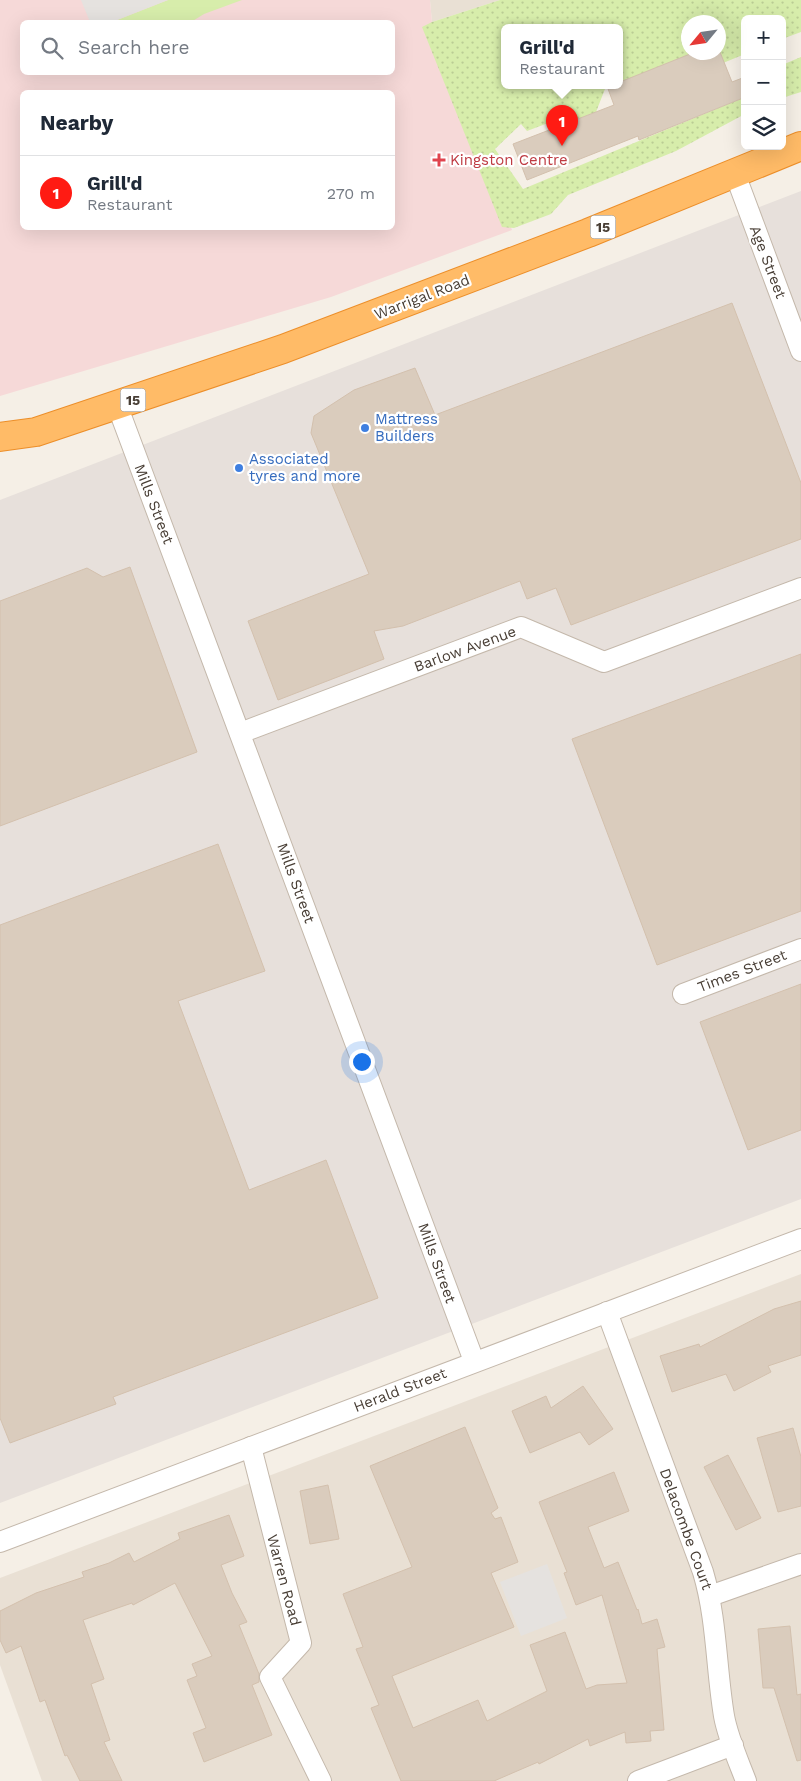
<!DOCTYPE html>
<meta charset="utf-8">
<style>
body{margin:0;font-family:"Work Sans",sans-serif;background:#f6f6f7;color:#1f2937}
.controls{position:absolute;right:15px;top:15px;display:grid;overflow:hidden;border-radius:8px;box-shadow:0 5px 20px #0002}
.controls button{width:45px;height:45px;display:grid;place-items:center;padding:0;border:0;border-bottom:1px solid #e0e1e3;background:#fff;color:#1f2937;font:25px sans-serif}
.compass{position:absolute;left:681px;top:15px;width:45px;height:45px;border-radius:50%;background:#fff;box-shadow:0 5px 20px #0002;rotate:241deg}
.you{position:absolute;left:361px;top:1061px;width:18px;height:18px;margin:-12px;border:4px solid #fff;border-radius:50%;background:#1a73e8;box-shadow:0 0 0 8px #1a73e833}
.badge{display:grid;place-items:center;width:32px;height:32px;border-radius:50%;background:#ff1b13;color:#fff;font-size:16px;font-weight:700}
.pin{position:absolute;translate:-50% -41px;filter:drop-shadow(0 1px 2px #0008)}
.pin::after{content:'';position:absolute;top:26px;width:18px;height:15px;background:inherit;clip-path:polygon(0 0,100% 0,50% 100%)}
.popup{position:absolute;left:501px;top:24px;width:122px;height:65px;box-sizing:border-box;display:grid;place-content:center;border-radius:8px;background:#fff;filter:drop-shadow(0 1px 4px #0005);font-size:16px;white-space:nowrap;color:#747a83}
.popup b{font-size:19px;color:#1f2937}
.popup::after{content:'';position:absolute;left:50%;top:100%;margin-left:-10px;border:10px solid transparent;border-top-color:#fff}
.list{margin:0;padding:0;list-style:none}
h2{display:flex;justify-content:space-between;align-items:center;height:65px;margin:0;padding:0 20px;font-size:21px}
h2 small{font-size:16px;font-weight:400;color:#747a83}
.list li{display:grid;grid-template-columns:32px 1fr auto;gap:15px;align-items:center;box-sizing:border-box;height:75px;padding:0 20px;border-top:1px solid #e0e1e3}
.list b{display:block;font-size:19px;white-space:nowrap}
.list p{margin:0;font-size:16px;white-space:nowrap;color:#747a83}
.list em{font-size:16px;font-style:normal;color:#747a83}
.icon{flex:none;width:28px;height:28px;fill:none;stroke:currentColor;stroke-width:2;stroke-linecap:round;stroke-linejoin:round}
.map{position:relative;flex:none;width:801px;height:1781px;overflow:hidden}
.search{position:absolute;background:#fff;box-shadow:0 5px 20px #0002;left:20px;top:20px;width:375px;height:55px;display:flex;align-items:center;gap:12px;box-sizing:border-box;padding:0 18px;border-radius:8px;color:#747a83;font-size:19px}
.panel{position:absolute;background:#fff;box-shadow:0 5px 20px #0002;left:20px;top:90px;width:375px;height:140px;border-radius:8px}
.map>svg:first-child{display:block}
</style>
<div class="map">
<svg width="801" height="1781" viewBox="0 0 801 1781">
<defs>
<pattern id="park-dots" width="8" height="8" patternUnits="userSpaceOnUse" patternTransform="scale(1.25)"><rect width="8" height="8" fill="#d7edab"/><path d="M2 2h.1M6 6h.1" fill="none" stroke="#bacc94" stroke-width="1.8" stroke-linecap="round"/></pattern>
</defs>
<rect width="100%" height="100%" fill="#f5efe6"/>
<g fill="#e9e0d4">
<path d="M 430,0 L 500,0 L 432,22 Z"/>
<path d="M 801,1274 L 801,1781 L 42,1781 L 0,1665 L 0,1578 Z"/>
</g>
<path fill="#e7e0db" d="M 801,191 L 801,1199 L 0,1503 L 0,500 Z"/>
<path fill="#f6d9d8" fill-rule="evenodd" d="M 0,0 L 430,0 L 432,22 L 512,230 L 331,297 L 0,396 ZM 22,22 L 392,22 L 392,72 L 22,72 ZM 22,92 L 392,92 L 392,228 L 22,228 Z"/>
<path fill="#d7edab" d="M 168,0 L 242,0 L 204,14 L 191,22 L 112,22 Z"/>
<g fill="url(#park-dots)">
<path d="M 500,0 L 801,0 L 801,32 L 782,39 L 782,19 L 745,19 L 745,54 L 723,63 L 719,52 L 718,22 L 688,22 L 688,52 L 694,53 L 620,83 L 620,27 L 504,27 L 504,85 L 615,85 L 605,89 L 596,112 L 576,120 L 572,114 L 527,131 L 521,124 L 495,149 L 523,189 L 745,97 L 745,114 L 676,151 L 568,195 L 551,214 L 514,228 L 502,227 L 422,27 L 432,22 Z"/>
<path d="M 801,57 L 801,92 L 782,98 L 782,65 Z"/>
</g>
<g fill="#e5e2df">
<path d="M 81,0 L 168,0 L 112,22 L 90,22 Z"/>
<path d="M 547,1564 L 567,1618 L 521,1636 L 500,1582 Z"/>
</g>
<g fill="#daccbd" stroke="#d3c0ad">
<path d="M 718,47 L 732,82 L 745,77 L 745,96 L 743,98 L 639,140 L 638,136 L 527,180 L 513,144 L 614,105 L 607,86 L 620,85 L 620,82 L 695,52 L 718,52 Z"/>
<path d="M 732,303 L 801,483 L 801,539 L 571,625 L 556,588 L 527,599 L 520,581 L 403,626 L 374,631 L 384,659 L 278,700 L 248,621 L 369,574 L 311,433 L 314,416 L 354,390 L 415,368 L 435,415 Z"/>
<path d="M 130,567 L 197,752 L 0,826 L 0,601 L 87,568 L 103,577 Z"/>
<path d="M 801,654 L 801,911 L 657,965 L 572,739 Z"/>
<path d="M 218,844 L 265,971 L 178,1001 L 249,1190 L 326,1160 L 378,1298 L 113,1397 L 116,1404 L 10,1443 L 0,1418 L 0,925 Z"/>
<path d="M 801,984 L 801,1130 L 748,1150 L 700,1022 Z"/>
<path d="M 801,1301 L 801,1355 L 768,1366 L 771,1372 L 734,1391 L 726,1374 L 672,1392 L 660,1356 L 699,1344 L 700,1347 L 774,1309 Z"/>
<path d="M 583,1386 L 613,1429 L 589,1445 L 580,1432 L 530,1453 L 512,1411 L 546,1396 L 551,1408 Z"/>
<path d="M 465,1427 L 498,1508 L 491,1513 L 495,1519 L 501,1517 L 518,1562 L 491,1573 L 514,1627 L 392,1676 L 413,1728 L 478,1700 L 487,1721 L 547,1691 L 530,1645 L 565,1632 L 586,1689 L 597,1685 L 627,1683 L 602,1595 L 576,1605 L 564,1573 L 567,1572 L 539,1502 L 614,1472 L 629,1511 L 588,1527 L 604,1568 L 618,1562 L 637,1610 L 638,1609 L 642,1624 L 657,1619 L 665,1647 L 657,1649 L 664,1730 L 650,1731 L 651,1741 L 626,1743 L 625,1732 L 590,1746 L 588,1739 L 539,1764 L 538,1762 L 494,1781 L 401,1781 L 371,1708 L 379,1705 L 356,1649 L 363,1647 L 343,1594 L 412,1567 L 370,1466 Z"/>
<path d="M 793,1428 L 801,1457 L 801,1506 L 778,1512 L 757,1438 Z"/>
<path d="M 728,1455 L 761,1518 L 736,1530 L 704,1467 Z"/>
<path d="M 328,1485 L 339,1539 L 310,1544 L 300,1491 Z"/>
<path d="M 229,1515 L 244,1556 L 221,1565 L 232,1593 L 247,1622 L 239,1625 L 259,1674 L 259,1682 L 252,1685 L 272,1735 L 204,1762 L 193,1733 L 206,1728 L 187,1680 L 197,1676 L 192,1664 L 212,1656 L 175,1583 L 133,1605 L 132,1603 L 83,1620 L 104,1679 L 91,1684 L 110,1740 L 104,1742 L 122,1781 L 80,1781 L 67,1755 L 65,1756 L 45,1700 L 40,1702 L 21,1646 L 6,1653 L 0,1640 L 0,1611 L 36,1593 L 84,1577 L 82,1572 L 109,1563 L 129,1553 L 134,1562 L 180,1539 L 178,1533 Z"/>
<path d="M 790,1626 L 797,1695 L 801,1694 L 801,1760 L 797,1761 L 774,1688 L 763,1688 L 758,1629 Z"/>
</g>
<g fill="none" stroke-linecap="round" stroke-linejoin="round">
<defs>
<g id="street">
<path d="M 735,174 L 801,351"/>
<path d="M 117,405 L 474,1361"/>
<path d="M 240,733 L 521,627 L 604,662 L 801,588"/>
<path d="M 683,994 L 801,949"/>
<path d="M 607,1312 L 703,1572 C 717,1619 716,1668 724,1716 C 728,1738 738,1760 746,1781"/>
<path d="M 251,1447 L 301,1643 L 270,1677 L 321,1781"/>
<path d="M 0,1542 L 801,1239"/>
<path d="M 710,1596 L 801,1564"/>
<path d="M 638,1781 L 733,1745"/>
</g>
<path id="highway" d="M 0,437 L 36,432 L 283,349 L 588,233 L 801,146"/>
</defs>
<use href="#street" stroke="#c4b8ab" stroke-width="22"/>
<use href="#highway" stroke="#ec8e29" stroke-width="30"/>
<use href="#street" stroke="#fff" stroke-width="20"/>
<use href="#highway" stroke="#ffbb67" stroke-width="28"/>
</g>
<path fill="#e0444e" stroke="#fff" stroke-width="2" d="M436.5 152.5h5v5h5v5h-5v5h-5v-5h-5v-5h5z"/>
<g fill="#3f7fe0" stroke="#fff" stroke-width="2">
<circle cx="365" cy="428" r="5"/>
<circle cx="239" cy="468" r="5"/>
</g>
<g text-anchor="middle" stroke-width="4.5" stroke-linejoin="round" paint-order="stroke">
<g fill="#fff" stroke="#7f7872" stroke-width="1">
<rect x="590.5" y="215.5" width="25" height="23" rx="4"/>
<rect x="120.5" y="388.5" width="25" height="23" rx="4"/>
</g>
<g font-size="14" font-weight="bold" fill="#483e35">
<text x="603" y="232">15</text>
<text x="133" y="405">15</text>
</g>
<g font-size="15" fill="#be3a42" stroke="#fff" text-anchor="start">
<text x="450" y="165">Kingston Centre</text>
</g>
<g font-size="15" fill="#483e35" stroke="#fff">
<text transform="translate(768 262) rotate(69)" y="5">Age Street</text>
<text transform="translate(422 297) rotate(-21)" y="5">Warrigal Road</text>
<text transform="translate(154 504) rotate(69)" y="5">Mills Street</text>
<text transform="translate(465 649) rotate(-20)" y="5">Barlow Avenue</text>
<text transform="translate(296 883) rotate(70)" y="5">Mills Street</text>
<text transform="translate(742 971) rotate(-21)" y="5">Times Street</text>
<text transform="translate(437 1263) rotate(70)" y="5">Mills Street</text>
<text transform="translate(400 1390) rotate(-21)" y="5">Herald Street</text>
<text transform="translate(686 1529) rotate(70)" y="5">Delacombe Court</text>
<text transform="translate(284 1580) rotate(75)" y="5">Warren Road</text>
</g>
<g font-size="15" fill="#366cbe" stroke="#fff" text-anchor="start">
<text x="375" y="424">Mattress<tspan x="375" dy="17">Builders</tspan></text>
<text x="249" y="464">Associated<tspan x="249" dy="17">tyres and more</tspan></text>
</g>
</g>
</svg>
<div class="controls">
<button>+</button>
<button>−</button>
<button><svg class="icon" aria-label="layers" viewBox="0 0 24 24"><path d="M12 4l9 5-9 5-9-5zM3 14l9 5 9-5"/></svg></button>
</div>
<svg class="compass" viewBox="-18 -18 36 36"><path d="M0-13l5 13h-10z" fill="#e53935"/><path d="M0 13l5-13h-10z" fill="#747a83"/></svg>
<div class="you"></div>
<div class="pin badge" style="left:562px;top:146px">1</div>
<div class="popup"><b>Grill'd</b>Restaurant</div>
<div class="search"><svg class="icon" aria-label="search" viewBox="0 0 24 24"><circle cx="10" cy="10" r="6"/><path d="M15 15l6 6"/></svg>Search here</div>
<section class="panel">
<h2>Nearby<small></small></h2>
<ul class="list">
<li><span class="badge">1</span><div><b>Grill'd</b><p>Restaurant</p></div><em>270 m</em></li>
</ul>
</section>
</div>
